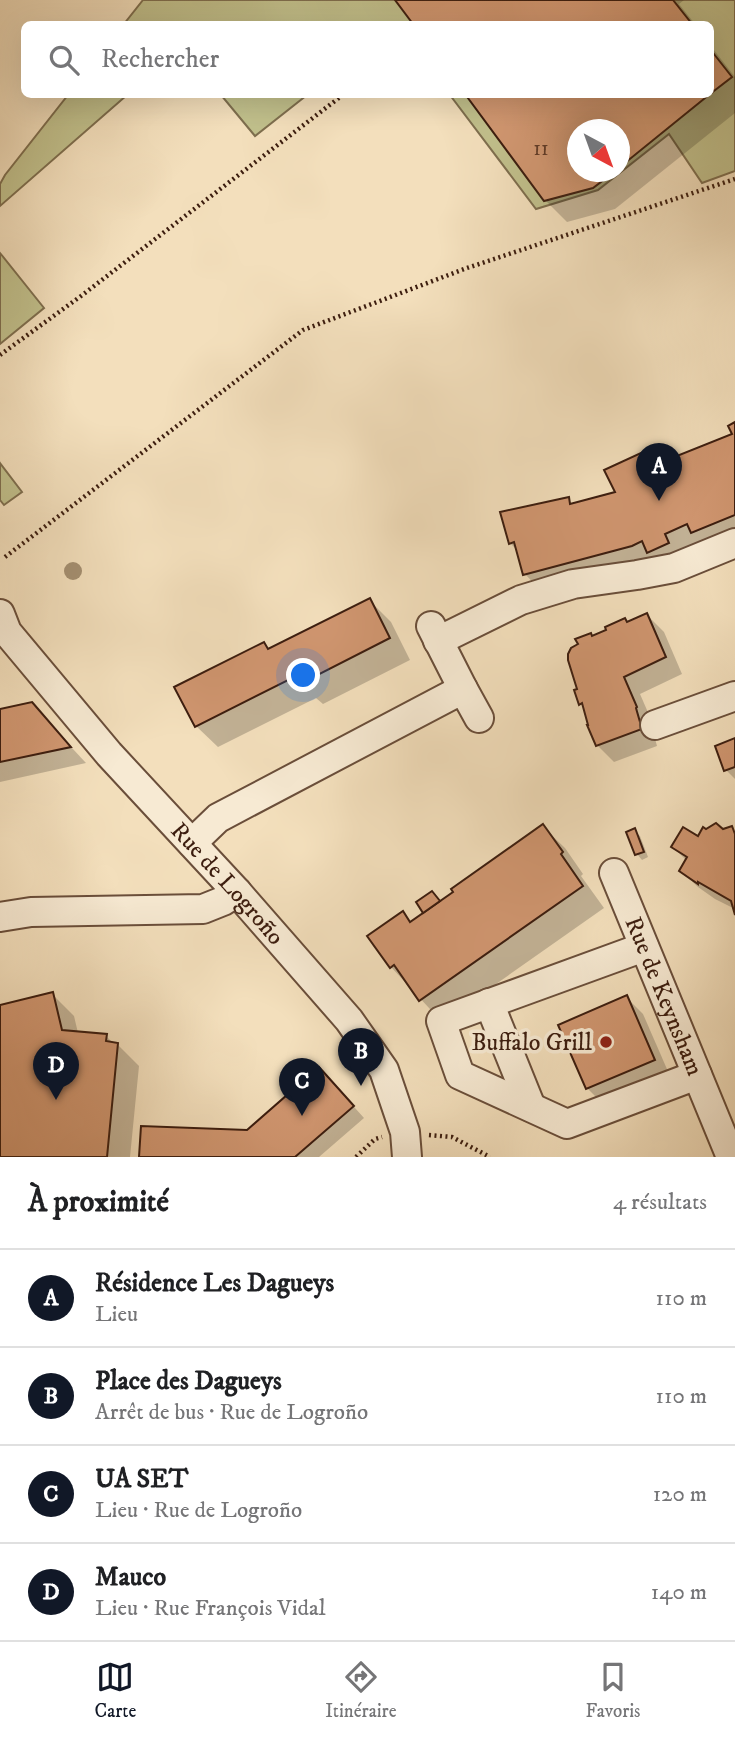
<!DOCTYPE html>
<html lang="fr">
<meta charset="utf-8">
<style>
body{margin:0;font-family:"IM FELL DW Pica",serif;background:#f6f6f6;color:#202124}
.compass{position:absolute;left:567px;top:119px;width:63px;height:63px;border-radius:50%;background:#fff;box-shadow:0 7px 28px #0002;rotate:139deg}
.you{position:absolute;left:304px;top:676px;width:24px;height:24px;margin:-18px;border:5px solid #fff;border-radius:50%;background:#1a73e8;box-shadow:0 0 0 10px #1a73e833}
.badge{display:grid;place-items:center;width:46px;height:46px;border-radius:50%;background:#111827;color:#fff;font-size:23px;font-weight:700}
.pin{position:absolute;translate:-50% -58px;filter:drop-shadow(0 2px 4px #0008)}
.pin::after{content:'';position:absolute;top:37px;width:24px;height:21px;background:inherit;clip-path:polygon(0 0,100% 0,50% 100%)}
.list{margin:0;padding:0;list-style:none}
h2{display:flex;justify-content:space-between;align-items:center;height:91px;margin:0;padding:0 28px;font-size:30px}
h2 small{font-size:23px;font-weight:400;color:#757577}
.list li{display:grid;grid-template-columns:46px 1fr auto;gap:21px;align-items:center;box-sizing:border-box;height:98px;padding:0 28px;border-top:2px solid #e0e0e0}
.list b{display:block;font-size:26px;white-space:nowrap}
.list p{margin:0;font-size:23px;white-space:nowrap;color:#757577}
.list em{font-size:23px;font-style:normal;color:#757577}
.icon{flex:none;width:38px;height:38px;fill:none;stroke:currentColor;stroke-width:2;stroke-linecap:round;stroke-linejoin:round}
.map{position:relative;flex:none;width:735px;height:1157px;overflow:hidden}
.search{position:absolute;background:#fff;box-shadow:0 7px 28px #0002;left:21px;right:21px;top:21px;height:77px;display:flex;align-items:center;gap:18px;box-sizing:border-box;padding:0 24px;border-radius:10px;color:#757577;font-size:26px}
.sheet{height:483px;background:#fff}
nav{display:flex;justify-content:space-around;align-items:center;box-sizing:border-box;height:98px;border-top:2px solid #e0e0e0;background:#fff;font-size:19px;color:#757577}
nav a{display:grid;justify-items:center;gap:4px}
nav .on{color:#111827}
.map>svg:first-child{display:block}
</style>
<div class="map">
<svg width="735" height="1157" viewBox="0 0 735 1157">
<rect width="100%" height="100%" fill="#f3dfbc"/>
<filter id="stains"><feTurbulence type="fractalNoise" baseFrequency=".00286" numOctaves="4"/><feColorMatrix values="0 0 0 0 .2 0 0 0 0 .09 0 0 0 0 .02 0 0 0 .5 -.17"/></filter>
<radialGradient id="worn" r=".72"><stop offset=".6" stop-color="#630" stop-opacity="0"/><stop offset="1" stop-color="#630" stop-opacity=".3"/></radialGradient>
<g fill="#c1c08c" stroke="#7e6e4e" stroke-width="2" fill-rule="evenodd">
<path d="M 143,0 L 735,0 L 735,171 L 702,183 L 669,134 L 598,190 L 536,209 L 450,95 L 710,94 L 710,24 L 124,24 ZM 578,130 L 620,130 L 620,172 L 578,172 Z"/>
<path d="M 68,95 L 127,95 L 0,206 L 0,184 L 5,175 Z"/>
<path d="M 221,95 L 307,95 L 255,136 Z"/>
<path d="M 0,253 L 44,308 L 0,344 Z"/>
<path d="M 0,463 L 22,492 L 4,505 L 0,500 Z"/>
</g>
<g fill="#0003" fill-rule="evenodd">
<path d="M 397,0 L 684,0 L 679,4 L 695,24 L 415,24 Z"/>
<path d="M 710,45 L 735,77 L 735,113 L 615,209 L 567,222 L 545,200 L 467,94 L 710,94 ZM 578,130 L 620,130 L 620,172 L 578,172 Z"/>
<path d="M 735,424 L 735,546 L 546,596 L 525,574 L 519,552 L 510,543 L 568,499 L 573,505 L 617,493 L 655,448 L 669,461 L 734,435 Z"/>
<path d="M 369,600 L 391,622 L 410,660 L 323,704 L 316,698 L 218,747 L 196,726 L 264,644 L 270,650 Z"/>
<path d="M 647,615 L 664,632 L 682,674 L 640,694 L 653,724 L 651,724 L 657,746 L 614,762 L 597,745 L 586,709 L 581,704 L 579,690 L 593,638 Z"/>
<path d="M 31,704 L 86,763 L 0,782 L 0,711 Z"/>
<path d="M 735,740 L 735,779 L 726,770 Z"/>
<path d="M 543,827 L 565,848 L 583,874 L 581,876 L 604,908 L 442,1022 L 391,967 L 370,936 L 402,914 L 412,923 L 425,914 L 437,898 L 440,903 Z"/>
<path d="M 732,828 L 735,831 L 735,909 L 715,899 L 698,887 L 681,871 L 686,860 L 673,847 Z"/>
<path d="M 634,831 L 640,836 L 648,857 L 642,860 L 637,854 L 628,833 Z"/>
<path d="M 52,994 L 74,1016 L 78,1033 L 106,1036 L 114,1044 L 117,1044 L 139,1066 L 130,1157 L 0,1157 L 0,1006 Z"/>
<path d="M 626,997 L 643,1014 L 670,1076 L 604,1105 L 587,1088 Z"/>
<path d="M 330,1080 L 364,1118 L 319,1157 L 141,1157 L 247,1132 Z"/>
</g>
<g fill="#d09670" stroke="#3c1d0f" stroke-width="2">
<path d="M 395,0 L 673,0 L 692,24 L 413,24 Z"/>
<path d="M 710,49 L 732,77 L 710,94 Z"/>
<path d="M 465,94 L 710,94 L 620,167 L 620,130 L 578,130 L 578,172 L 614,172 L 593,188 L 544,201 Z"/>
<path d="M 735,422 L 735,515 L 691,533 L 687,524 L 665,534 L 669,543 L 647,553 L 642,541 L 632,546 L 523,575 L 514,542 L 509,544 L 500,512 L 569,497 L 570,504 L 615,492 L 604,470 L 656,446 L 662,462 L 732,434 L 728,426 Z"/>
<path d="M 370,598 L 390,638 L 300,684 L 296,676 L 195,727 L 174,687 L 264,642 L 268,649 Z"/>
<path d="M 647,613 L 666,657 L 624,677 L 637,707 L 636,708 L 642,729 L 596,746 L 587,725 L 588,725 L 582,703 L 579,705 L 574,690 L 577,689 L 568,660 L 568,654 L 571,648 L 578,644 L 575,639 L 591,633 L 592,636 L 606,630 L 605,627 L 625,618 L 627,622 Z"/>
<path d="M 32,702 L 71,747 L 0,762 L 0,709 Z"/>
<path d="M 735,738 L 735,767 L 724,771 L 715,746 Z"/>
<path d="M 716,823 L 723,829 L 732,826 L 735,834 L 735,915 L 731,901 L 698,882 L 698,884 L 679,871 L 687,857 L 671,847 L 683,827 L 698,836 L 703,827 L 706,829 Z"/>
<path d="M 543,824 L 563,852 L 561,854 L 583,886 L 419,1001 L 394,965 L 390,968 L 367,936 L 403,911 L 410,922 L 453,892 L 451,889 Z"/>
<path d="M 635,828 L 644,852 L 635,855 L 626,832 Z"/>
<path d="M 432,891 L 440,901 L 423,913 L 416,902 Z"/>
<path d="M 53,992 L 62,1030 L 107,1034 L 106,1041 L 118,1043 L 107,1157 L 0,1157 L 0,1005 Z"/>
<path d="M 627,995 L 655,1060 L 586,1089 L 558,1025 Z"/>
<path d="M 319,1067 L 354,1106 L 295,1157 L 139,1157 L 141,1126 L 247,1130 Z"/>
</g>
<g fill="none" stroke-linecap="round" stroke-linejoin="round">
<defs>
<g id="minor">
<path id="s1" d="M 0,614 L 7,632 L 109,754 L 237,892 L 349,1020 L 384,1070 L 405,1132 L 407,1157"/>
<path d="M 431,626 L 463,689"/>
<path d="M 438,641 L 521,600 L 573,584 L 637,575 L 674,568 L 735,543"/>
<path d="M 655,725 L 735,696"/>
<path d="M 192,843 L 218,818 L 463,689 L 479,718"/>
<path id="s2" d="M 614,873 L 731,1157"/>
<path d="M 0,917 L 31,912 L 203,909 L 223,901 L 237,892"/>
<path d="M 644,947 L 441,1021 L 460,1075 L 567,1124 L 697,1075"/>
<path d="M 489,1003 L 531,1107"/>
</g>
</defs>
<use href="#minor" stroke="#6a4e3a" stroke-width="32"/>
<g stroke="#3c1d0f" stroke-width="4.5" stroke-dasharray="2 3.5" stroke-linecap="butt">
<path d="M 0,355 L 81,296 L 344,94"/>
<path d="M 5,557 L 303,330 L 467,268 L 735,179"/>
<path d="M 429,1135 L 452,1137 L 490,1157"/>
<path d="M 356,1157 L 375,1139 L 382,1137"/>
</g>
<use href="#minor" stroke="#f7ead3" stroke-width="28"/>
</g>
<circle fill="#a48f71" cx="73" cy="571" r="9"/>
<circle fill="#8f2418" stroke="#f7ead3" stroke-width="2.5" cx="606" cy="1042" r="7"/>
<g text-anchor="middle" stroke-width="7" stroke-linejoin="round" paint-order="stroke">
<g font-size="21" fill="#613b27">
<text x="541" y="155">11</text>
</g>
<g font-size="24" fill="#3c1d0f" stroke="#f7ead3">
<text dy="8" stroke="none"><textPath href="#s1" startOffset="354">Rue de Logroño</textPath></text>
<text dy="8" stroke="none"><textPath href="#s2" startOffset="133">Rue de Keynsham</textPath></text>
</g>
<g font-size="24" fill="#3c1d0f" stroke="#f7ead3" text-anchor="end">
<text x="592" y="1050">Buffalo Grill</text>
</g>
</g>
<rect width="100%" height="100%" filter="url(#stains)"/>
<rect width="100%" height="100%" fill="url(#worn)"/>
</svg>
<svg class="compass" viewBox="-18 -18 36 36"><path d="M0-13l5 13h-10z" fill="#e53935"/><path d="M0 13l5-13h-10z" fill="#757577"/></svg>
<div class="you"></div>
<div class="pin badge" style="left:659px;top:501px">A</div>
<div class="pin badge" style="left:361px;top:1086px">B</div>
<div class="pin badge" style="left:302px;top:1116px">C</div>
<div class="pin badge" style="left:56px;top:1100px">D</div>
<div class="search"><svg class="icon" aria-label="search" viewBox="0 0 24 24"><circle cx="10" cy="10" r="6"/><path d="M15 15l6 6"/></svg>Rechercher</div>
</div>
<section class="sheet">
<h2>À proximité<small>4 résultats</small></h2>
<ul class="list">
<li><span class="badge">A</span><div><b>Résidence Les Dagueys</b><p>Lieu</p></div><em>110 m</em></li>
<li><span class="badge">B</span><div><b>Place des Dagueys</b><p>Arrêt de bus · Rue de Logroño</p></div><em>110 m</em></li>
<li><span class="badge">C</span><div><b>UA SET</b><p>Lieu · Rue de Logroño</p></div><em>120 m</em></li>
<li><span class="badge">D</span><div><b>Mauco</b><p>Lieu · Rue François Vidal</p></div><em>140 m</em></li>
</ul>
</section>
<nav>
<a class="on"><svg class="icon" aria-label="map" viewBox="0 0 24 24"><path d="M3 6l6-2 6 2 6-2v14l-6 2-6-2-6 2zM9 4v14M15 6v14"/></svg>Carte</a>
<a><svg class="icon" aria-label="directions" viewBox="0 0 24 24"><path d="M12 3l9 9-9 9-9-9zM9 14v-3h6M13 9l2 2-2 2"/></svg>Itinéraire</a>
<a><svg class="icon" aria-label="saved" viewBox="0 0 24 24"><path d="M7 4h10v16l-5-4-5 4z"/></svg>Favoris</a>
</nav>
